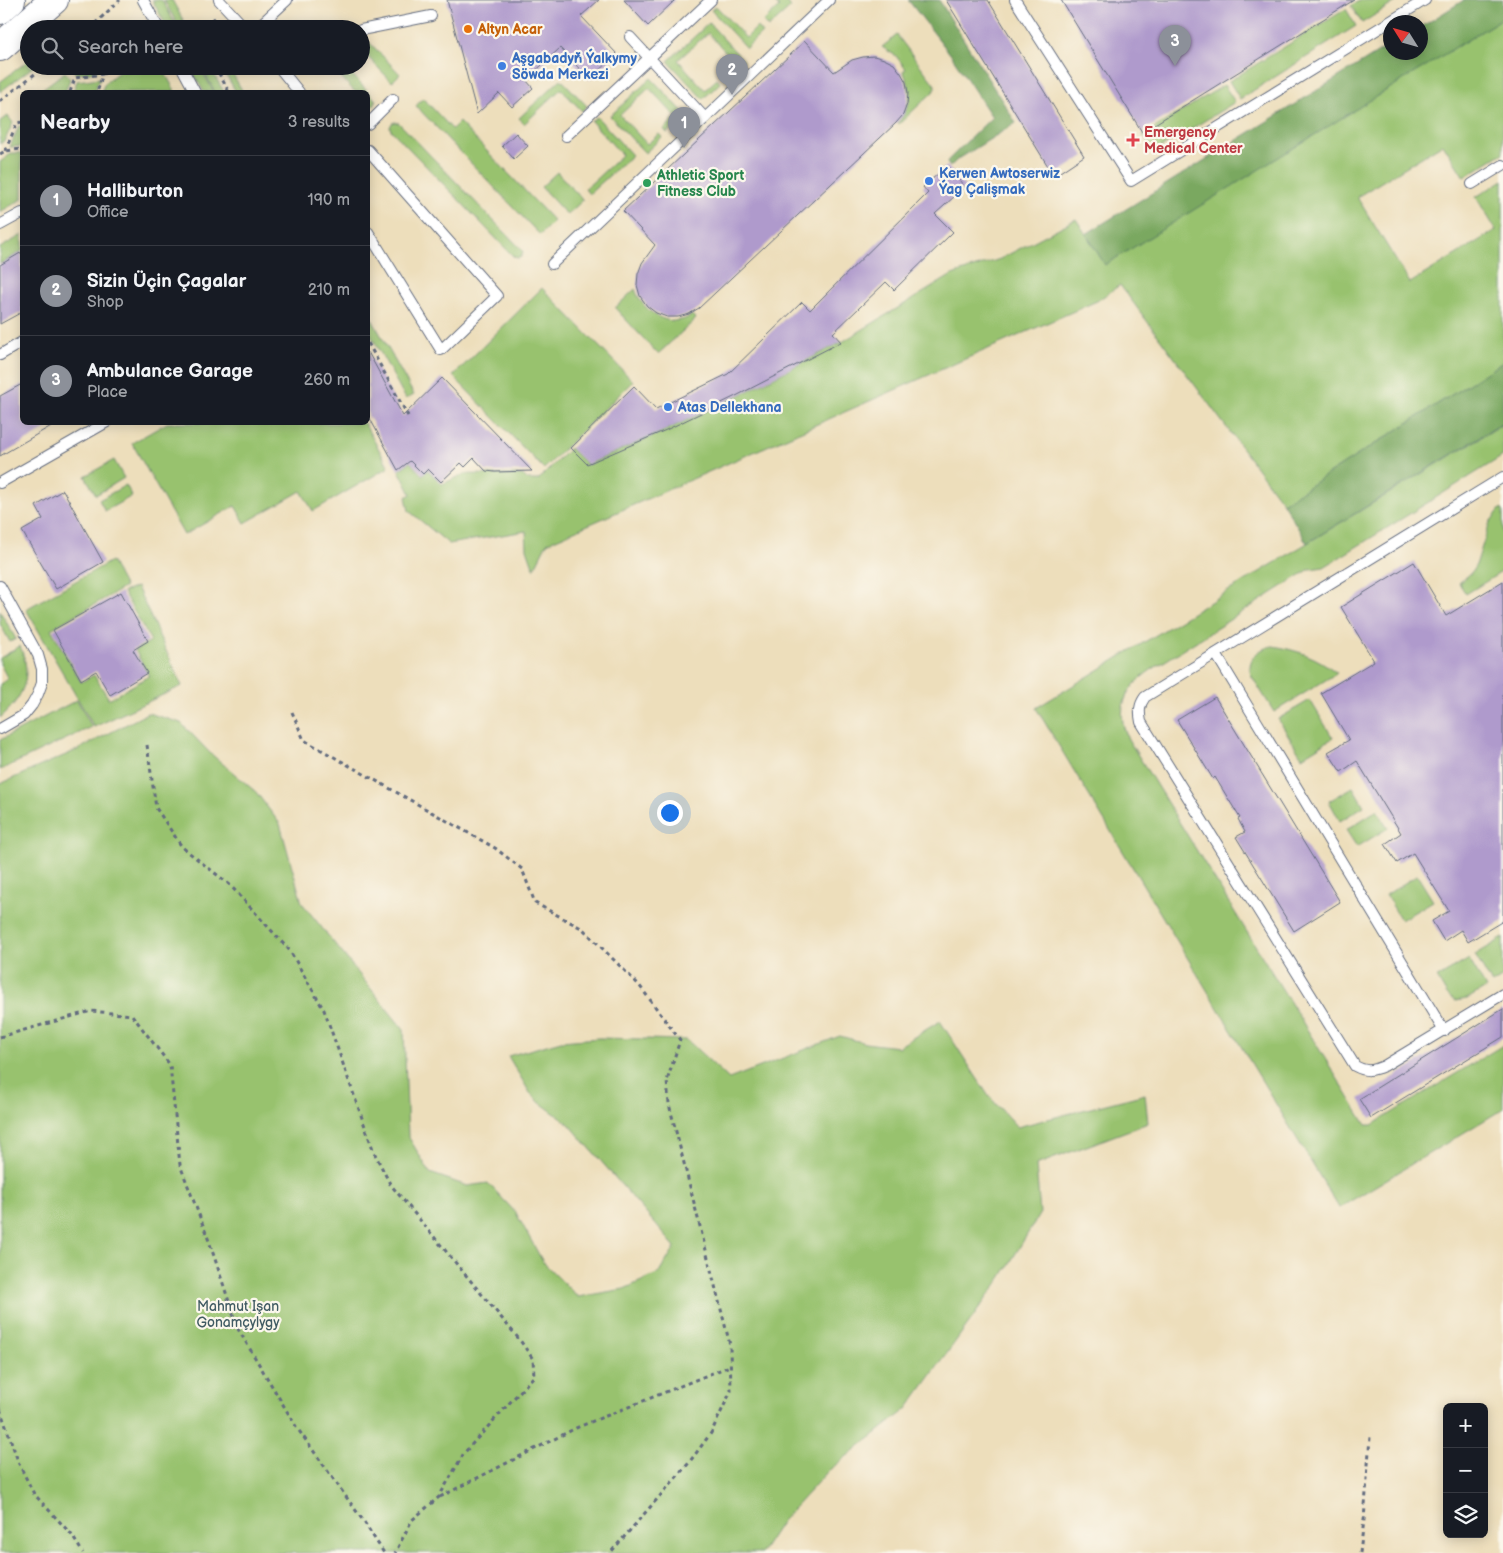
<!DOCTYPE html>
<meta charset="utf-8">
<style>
body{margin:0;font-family:"Balsamiq Sans",sans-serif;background:#242831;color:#f1f3f6}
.controls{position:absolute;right:15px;bottom:15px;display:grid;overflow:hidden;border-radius:8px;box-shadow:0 2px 12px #0003}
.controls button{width:45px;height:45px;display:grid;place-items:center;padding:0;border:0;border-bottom:1px solid #363941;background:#171b24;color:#f1f3f6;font:25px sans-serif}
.compass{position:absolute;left:1383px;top:15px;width:45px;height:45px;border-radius:50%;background:#171b24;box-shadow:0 2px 12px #0003;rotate:307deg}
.you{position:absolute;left:669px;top:812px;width:18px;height:18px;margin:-12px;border:4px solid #fff;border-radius:50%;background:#1a73e8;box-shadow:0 0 0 8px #1a73e833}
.badge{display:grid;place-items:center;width:32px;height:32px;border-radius:50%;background:#8c9099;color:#fff;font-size:16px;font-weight:700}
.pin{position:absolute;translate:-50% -41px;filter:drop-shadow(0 1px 2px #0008)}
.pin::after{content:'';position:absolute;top:26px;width:18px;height:15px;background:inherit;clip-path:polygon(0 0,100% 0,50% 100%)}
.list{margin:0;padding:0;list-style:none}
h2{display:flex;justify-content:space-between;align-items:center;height:65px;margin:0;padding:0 20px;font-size:21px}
h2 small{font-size:16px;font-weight:400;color:#9ea1a6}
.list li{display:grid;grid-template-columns:32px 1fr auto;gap:15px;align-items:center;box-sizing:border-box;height:90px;padding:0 20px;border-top:1px solid #363941}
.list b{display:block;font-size:19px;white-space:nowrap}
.list p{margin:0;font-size:16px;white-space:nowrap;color:#9ea1a6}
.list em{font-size:16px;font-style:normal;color:#9ea1a6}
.icon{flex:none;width:28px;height:28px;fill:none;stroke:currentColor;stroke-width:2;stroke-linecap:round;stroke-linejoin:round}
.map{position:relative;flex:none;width:1503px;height:1553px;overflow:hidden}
.search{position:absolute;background:#171b24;box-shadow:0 2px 12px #0003;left:20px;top:20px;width:350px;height:55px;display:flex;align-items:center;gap:12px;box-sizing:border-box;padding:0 18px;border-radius:28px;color:#9ea1a6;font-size:19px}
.panel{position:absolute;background:#171b24;box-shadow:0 2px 12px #0003;left:20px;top:90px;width:350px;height:335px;border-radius:8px}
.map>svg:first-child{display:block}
</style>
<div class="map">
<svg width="1503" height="1553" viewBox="0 0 1503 1553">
<rect width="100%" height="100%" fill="#fbf7ec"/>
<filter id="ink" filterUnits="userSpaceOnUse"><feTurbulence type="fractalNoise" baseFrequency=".02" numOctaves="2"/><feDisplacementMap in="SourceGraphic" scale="10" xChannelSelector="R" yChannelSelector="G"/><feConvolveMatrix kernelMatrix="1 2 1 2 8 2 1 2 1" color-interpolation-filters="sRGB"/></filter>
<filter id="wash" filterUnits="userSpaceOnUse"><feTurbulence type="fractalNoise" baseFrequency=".0096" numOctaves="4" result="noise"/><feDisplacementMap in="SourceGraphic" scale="20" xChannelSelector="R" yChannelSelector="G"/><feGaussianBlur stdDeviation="1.12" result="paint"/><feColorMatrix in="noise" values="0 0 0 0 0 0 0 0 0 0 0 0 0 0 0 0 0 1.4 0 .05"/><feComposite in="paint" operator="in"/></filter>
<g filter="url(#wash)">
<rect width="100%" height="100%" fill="#eddebb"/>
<g fill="#98c26e" stroke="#5a7866">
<path d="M 152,0 L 162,0 L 178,29 L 168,29 Z"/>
<path d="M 164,0 L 172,0 L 188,29 L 180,29 Z"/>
<path d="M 773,0 L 784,0 L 791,7 L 768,28 L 763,22 L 779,7 Z"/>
<path d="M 1360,0 L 1399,0 L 1362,23 L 1351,6 Z"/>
<path d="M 716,6 L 746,38 L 757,27 L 762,33 L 746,48 L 711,10 Z"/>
<path d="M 1346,9 L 1356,26 L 1240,99 L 1229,81 Z"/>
<path d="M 1503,18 L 1503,153 L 1464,177 L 1443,144 L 1357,197 L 1410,283 L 1496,230 L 1476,197 L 1503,180 L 1503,362 L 1283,503 L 1120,285 L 1097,301 L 547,543 L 534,569 L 527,549 L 526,531 L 449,544 L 409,511 L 406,497 L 411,494 L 399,470 L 410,462 L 422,475 L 428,470 L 442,484 L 465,474 L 523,475 L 528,480 L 538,480 L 570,448 L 587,465 L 666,430 L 738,396 L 842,342 L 952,275 L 1000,259 L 1076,219 L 1105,264 Z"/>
<path d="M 709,23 L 744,61 L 725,78 L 722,74 L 735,62 L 708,33 L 678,60 L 705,90 L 717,79 L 720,83 L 703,99 L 668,61 Z"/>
<path d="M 897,35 L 935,85 L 935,88 L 933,92 L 899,124 L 898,123 C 912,105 913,91 903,71 L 906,69 L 896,56 L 882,47 Z"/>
<path d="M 367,40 L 400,74 L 392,82 L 361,50 L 361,45 Z"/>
<path d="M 29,60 L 29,66 L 34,66 L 0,92 L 0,82 Z"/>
<path d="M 72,66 L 102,66 L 96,71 L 76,74 L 71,67 Z"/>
<path d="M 126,66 L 161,66 L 174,89 L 174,92 L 101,92 L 105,83 Z"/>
<path d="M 189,66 L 199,66 L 214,92 L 204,92 Z"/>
<path d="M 201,66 L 209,66 L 224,92 L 215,92 Z"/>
<path d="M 221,66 L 228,66 L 243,92 L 236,92 Z"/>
<path d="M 330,66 L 344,66 L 374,98 L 376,101 L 374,105 L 371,106 L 368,105 L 368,92 L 355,92 Z"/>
<path d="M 65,72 L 70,79 L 65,92 L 38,92 Z"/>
<path d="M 100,78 L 94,92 L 73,92 L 77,81 Z"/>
<path d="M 651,78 L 686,115 L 667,133 L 664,129 L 676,117 L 649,88 L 620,115 L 647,144 L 659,134 L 662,137 L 645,153 L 610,116 Z"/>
<path d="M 561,79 L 587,106 L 582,111 L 561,89 L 524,124 L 519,118 Z"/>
<path d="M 1224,85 L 1235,102 L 1154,152 L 1143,135 Z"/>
<path d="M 423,98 L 452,129 L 459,122 L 554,221 L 540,235 L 416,106 Z"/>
<path d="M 8,116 L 13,123 L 5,140 L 0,144 L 0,121 Z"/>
<path d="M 597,117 L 632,155 L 589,194 L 585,189 L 622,155 L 591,121 Z"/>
<path d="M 395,122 L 399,123 L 522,250 L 523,253 L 521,257 L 518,258 L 514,257 L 391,130 L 390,127 L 392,123 Z"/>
<path d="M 19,126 L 22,126 L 22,146 L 10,147 Z"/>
<path d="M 12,153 L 22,153 L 22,199 L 0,212 L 0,162 Z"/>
<path d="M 557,172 L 583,200 L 567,215 L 541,187 Z"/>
<path d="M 22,235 L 22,251 L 0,264 L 0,248 Z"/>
<path d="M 542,288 L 633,381 L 544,469 L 453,376 Z"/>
<path d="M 635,289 C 642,311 669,331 692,315 L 696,319 L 658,354 L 615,308 Z"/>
<path d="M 368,312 L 414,395 L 406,399 L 368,330 Z"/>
<path d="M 167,423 L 364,423 L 389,467 L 313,511 L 301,491 L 245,523 L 235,506 L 184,535 L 132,443 Z"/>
<path d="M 1503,424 L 1503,456 L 1324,567 L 1310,569 L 1151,670 C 1125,688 1115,709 1128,739 L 1366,1125 L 1372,1125 L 1503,1045 L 1503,1109 L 1339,1208 L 1036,708 Z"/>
<path d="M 114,460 L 124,478 L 96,495 L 85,476 Z"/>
<path d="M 126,485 L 132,496 L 105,511 L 99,500 Z"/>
<path d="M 1501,508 L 1503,511 L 1503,571 L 1466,594 L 1459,583 L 1471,573 L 1476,565 L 1490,522 Z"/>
<path d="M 111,561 L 125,587 L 51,629 L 81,682 L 94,675 L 109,699 L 149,676 L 135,650 L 151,641 L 123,592 L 137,587 L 182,686 L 94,727 L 26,609 Z"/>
<path d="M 0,611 L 16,639 L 10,642 L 0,624 Z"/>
<path d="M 20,646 C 33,676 24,697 0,718 L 0,684 L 8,679 L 0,664 L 0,658 Z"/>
<path d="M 1273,646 C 1297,650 1318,657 1337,673 L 1274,712 L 1251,675 C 1246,659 1259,648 1273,646 Z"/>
<path d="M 77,700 L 92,727 L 0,770 L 0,740 Z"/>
<path d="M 1310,700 L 1333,738 L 1302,757 L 1278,719 Z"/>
<path d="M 148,713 L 181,723 L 210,753 L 256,792 L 280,824 L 302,903 L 404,1030 L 408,1136 L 430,1173 L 467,1186 L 488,1183 L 516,1213 L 543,1262 L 578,1297 L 624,1289 L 659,1273 L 675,1247 L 569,1124 L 539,1102 L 530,1093 L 508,1056 L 561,1041 L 599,1038 L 687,1040 L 729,1079 L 840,1036 L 865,1043 L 898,1047 L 940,1021 L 988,1095 L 1017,1127 L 1145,1094 L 1148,1123 L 1036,1165 L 1040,1213 L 1001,1278 L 907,1409 L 828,1471 L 782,1521 L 761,1553 L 0,1553 L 0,784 L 77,750 Z"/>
<path d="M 1353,787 L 1364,806 L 1340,821 L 1329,801 Z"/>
<path d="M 1377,810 L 1388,828 L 1357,847 L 1346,830 Z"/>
<path d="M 1417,875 L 1433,901 L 1401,920 L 1386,895 Z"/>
<path d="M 1503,938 L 1503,977 L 1492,984 L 1475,955 Z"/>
<path d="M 1469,959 L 1486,988 L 1467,999 L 1455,1001 L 1447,995 L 1437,978 Z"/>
</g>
<g fill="#7aa861" stroke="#4a6c60">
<path d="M 908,0 L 939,0 L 1016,123 L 957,160 L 950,167 L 947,163 L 948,160 L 992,117 L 951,55 Z"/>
<path d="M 1464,0 L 1503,0 L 1503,18 L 1105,265 L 1086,234 L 1390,45 L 1390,52 L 1420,52 L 1421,27 Z"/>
<path d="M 1503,362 L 1503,423 L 1307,543 L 1283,503 Z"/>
</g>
<g id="blocks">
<g fill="#af9acc">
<path d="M 447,0 L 599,0 L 581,16 L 617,54 L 590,80 L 560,48 L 526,80 L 533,88 L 512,107 L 499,93 L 477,114 Z"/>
<path d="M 624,0 L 675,0 L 648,26 Z"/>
<path d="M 946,0 L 988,0 L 1084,156 L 1054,176 Z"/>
<path d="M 1061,0 L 1354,0 L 1142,132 Z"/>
<path d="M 805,41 L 834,72 L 852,60 L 863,57 L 874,56 L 884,59 L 894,64 L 901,73 L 906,82 L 908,93 L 907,104 L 903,115 L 896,123 L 699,308 L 689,314 L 678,317 L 667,317 L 656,313 L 647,306 L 640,296 L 637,285 L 638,274 L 642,263 L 655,245 L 623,211 Z"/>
<path d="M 516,133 L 528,146 L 514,159 L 502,146 Z"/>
<path d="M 947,166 L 965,187 L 935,214 L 953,232 L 894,290 L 886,282 L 833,333 L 841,342 L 738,395 L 666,430 L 587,464 L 571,448 L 634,386 L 656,409 L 728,374 L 802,302 L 810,310 L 928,193 L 923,187 Z"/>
<path d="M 22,252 L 22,312 L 0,324 L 0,265 Z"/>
<path d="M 368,352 L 403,416 L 442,378 L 532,471 L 495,472 L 486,471 L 474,458 L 465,467 L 461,463 L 441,482 L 428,469 L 423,474 L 410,461 L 398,470 L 368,415 Z"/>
<path d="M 22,384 L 22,422 L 58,422 L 0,456 L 0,396 Z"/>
<path d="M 63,490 L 103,562 L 56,589 L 22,531 L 43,519 L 36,506 Z"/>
<path d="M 1414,562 L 1446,616 L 1503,581 L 1503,921 L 1468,942 L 1461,930 L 1444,941 L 1432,921 L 1449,911 L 1413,853 L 1397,863 L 1385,844 L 1401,833 L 1357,761 L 1341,772 L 1328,752 L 1349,740 L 1321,693 L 1374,661 L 1341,607 Z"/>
<path d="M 121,592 L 148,641 L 133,650 L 147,673 L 110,695 L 96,671 L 81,680 L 53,630 Z"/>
<path d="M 1215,697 L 1340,902 L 1294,931 L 1236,837 L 1245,832 L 1238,819 L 1240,818 L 1215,777 L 1213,779 L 1177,720 Z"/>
<path d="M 1503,1009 L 1503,1037 L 1371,1118 L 1359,1099 Z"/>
</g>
</g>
</g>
<g filter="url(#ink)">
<use href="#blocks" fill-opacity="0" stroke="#646c7f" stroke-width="1"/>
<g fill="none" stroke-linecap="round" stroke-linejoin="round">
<defs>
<g id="service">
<path d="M 143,0 L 159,29"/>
<path d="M 219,0 L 246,29"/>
<path d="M 1015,0 L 1131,181 L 1425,0"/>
<path d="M 256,29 L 287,0"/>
<path d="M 361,30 L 431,16"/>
<path d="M 630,37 L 705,118"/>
<path d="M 181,66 L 195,92"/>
<path d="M 278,66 L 299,92"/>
<path d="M 368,124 L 393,99"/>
<path d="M 566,136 L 711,0"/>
<path d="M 368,150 L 497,296 L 441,350 L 368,232"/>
<path d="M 1472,184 L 1503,165"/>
<path d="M 0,225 L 22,213"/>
<path d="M 552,264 L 829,0"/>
<path d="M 0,355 L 22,342"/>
<path d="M 1503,477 L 1145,697 C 1139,705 1139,712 1141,722 L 1355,1066 C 1366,1072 1372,1071 1384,1066 L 1503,994"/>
<path d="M 0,483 L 107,422"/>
<path d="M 0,586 L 38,655 L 42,669 L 42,683 L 38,694 L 32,705 L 24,715 L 0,729"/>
<path d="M 1216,654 L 1444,1031"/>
</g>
<g id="secondary">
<path d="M 0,10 L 11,0"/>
<path d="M 0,47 L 54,0"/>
</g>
</defs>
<use href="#service" stroke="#646c7f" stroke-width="12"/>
<use href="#secondary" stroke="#646c7f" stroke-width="30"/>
<g stroke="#646c7f" stroke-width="3" stroke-dasharray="4 4" stroke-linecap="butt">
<path d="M 89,29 L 120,0"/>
<path d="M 199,29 L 215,18"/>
<path d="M 215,66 L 229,92"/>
<path d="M 103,74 L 114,66"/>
<path d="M 70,92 L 75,78 L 103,74 L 97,92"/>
<path d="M 0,101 L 45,66"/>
<path d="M 5,151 L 17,123 L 22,122"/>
<path d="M 0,154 L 5,151 L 22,149"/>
<path d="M 368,343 L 408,416"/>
<path d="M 292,712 L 304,740 L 495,848 L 522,869 L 535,903 L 583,929 L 639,985 L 680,1040 L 667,1081 L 669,1104 L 730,1345 L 731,1391 L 711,1433 L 688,1464 L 610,1553"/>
<path d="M 147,745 L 156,808 L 182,847 L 230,885 L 290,951 L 324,1010 L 374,1152 L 390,1184 L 519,1339 L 533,1359 L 534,1376 L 464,1453 L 439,1497 L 412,1520 L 395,1553"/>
<path d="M 0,1037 L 91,1011 L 132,1015 L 170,1065 L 180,1165 L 209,1241 L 238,1329 L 297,1428 L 362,1519 L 384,1553"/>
<path d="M 0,1409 L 19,1464 L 34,1494 L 71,1534 L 83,1553"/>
<path d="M 440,1497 L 576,1428 L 730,1366"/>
<path d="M 1360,1553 L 1364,1520 L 1370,1437"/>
</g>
<use href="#service" stroke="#fff" stroke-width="10"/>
<use href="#secondary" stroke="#fff" stroke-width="28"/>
</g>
</g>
<circle fill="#e8710a" stroke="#fbf7ec" stroke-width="2" cx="468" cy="29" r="5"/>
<g fill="#3f7fe0" stroke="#fbf7ec" stroke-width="2">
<circle cx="502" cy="66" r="5"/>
<circle cx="929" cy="181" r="5"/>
<circle cx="668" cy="407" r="5"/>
</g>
<path fill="#e0444e" stroke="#fbf7ec" stroke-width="2" d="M1130.5 132.5h5v5h5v5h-5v5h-5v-5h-5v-5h5z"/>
<circle fill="#2e9e5b" stroke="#fbf7ec" stroke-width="2" cx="647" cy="183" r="5"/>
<g text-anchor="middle" stroke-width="4.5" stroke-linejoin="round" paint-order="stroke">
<g font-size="14" font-weight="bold" fill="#c56008" stroke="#fbf7ec" text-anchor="start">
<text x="478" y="34">Altyn Acar</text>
</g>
<g font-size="14" font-weight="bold" fill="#366cbe" stroke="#fbf7ec" text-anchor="start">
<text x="512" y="63">Aşgabadyň Ýalkymy<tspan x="512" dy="16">Söwda Merkezi</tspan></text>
<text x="939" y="178">Kerwen Awtoserwiz<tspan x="939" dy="16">Ýag Çalişmak</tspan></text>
<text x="678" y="412">Atas Dellekhana</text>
</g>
<g font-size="14" font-weight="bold" fill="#be3a42" stroke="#fbf7ec" text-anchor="start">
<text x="1144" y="137">Emergency<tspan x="1144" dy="16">Medical Center</tspan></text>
</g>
<g font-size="14" font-weight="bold" fill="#27864d" stroke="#fbf7ec" text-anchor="start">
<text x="657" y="180">Athletic Sport<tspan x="657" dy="16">Fitness Club</tspan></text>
</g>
<g font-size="14" fill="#405b63" stroke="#fbf7ec">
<text x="238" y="1311">Mahmut Işan<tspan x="238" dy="16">Gonamçylygy</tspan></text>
</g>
</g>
</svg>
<div class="controls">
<button>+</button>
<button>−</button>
<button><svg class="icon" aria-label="layers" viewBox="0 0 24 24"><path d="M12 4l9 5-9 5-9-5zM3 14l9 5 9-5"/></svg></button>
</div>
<svg class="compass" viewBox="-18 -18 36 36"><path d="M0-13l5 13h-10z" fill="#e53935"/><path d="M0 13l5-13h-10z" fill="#9ea1a6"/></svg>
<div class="you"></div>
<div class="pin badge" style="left:684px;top:148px">1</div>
<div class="pin badge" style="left:732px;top:95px">2</div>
<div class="pin badge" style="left:1175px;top:66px">3</div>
<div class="search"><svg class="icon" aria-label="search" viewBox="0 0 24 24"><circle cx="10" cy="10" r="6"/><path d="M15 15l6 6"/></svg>Search here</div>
<section class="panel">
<h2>Nearby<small>3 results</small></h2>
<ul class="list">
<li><span class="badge">1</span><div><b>Halliburton</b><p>Office</p></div><em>190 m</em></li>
<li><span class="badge">2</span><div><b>Sizin Üçin Çagalar</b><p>Shop</p></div><em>210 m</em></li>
<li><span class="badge">3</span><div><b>Ambulance Garage</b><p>Place</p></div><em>260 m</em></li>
</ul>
</section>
</div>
